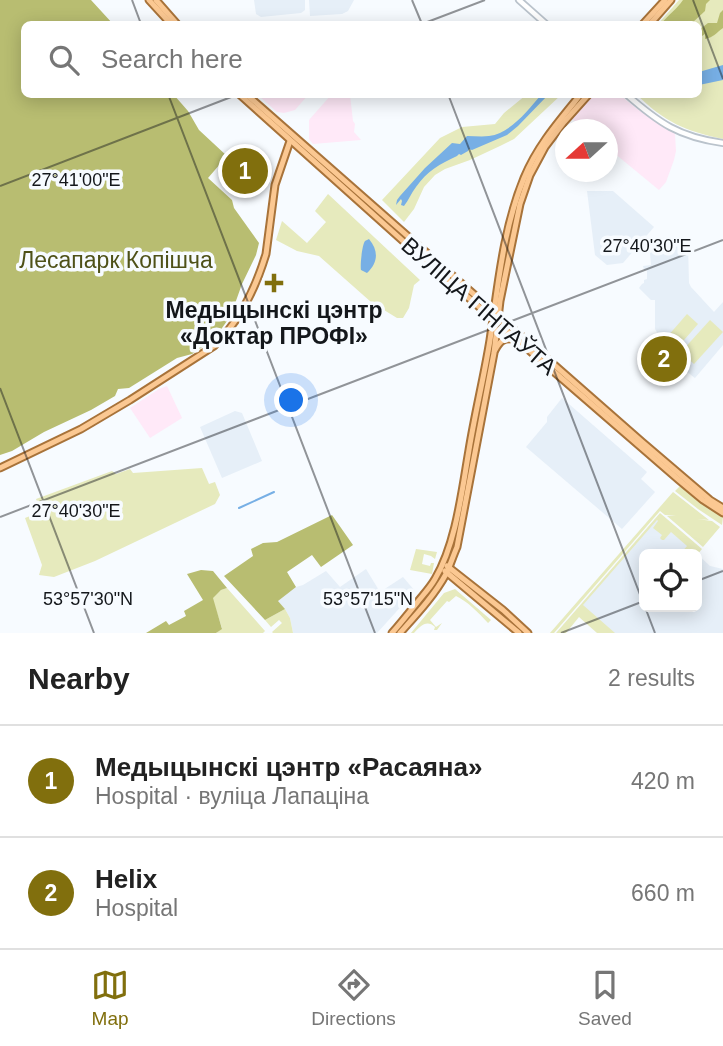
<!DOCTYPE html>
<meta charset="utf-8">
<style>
body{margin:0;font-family:Arial,sans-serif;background:#f2f2f2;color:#222}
.controls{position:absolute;right:21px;bottom:21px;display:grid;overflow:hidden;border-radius:10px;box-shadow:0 4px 18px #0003}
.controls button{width:63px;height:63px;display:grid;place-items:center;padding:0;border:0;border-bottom:2px solid #e0e0e0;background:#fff;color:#222;font:35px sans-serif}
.compass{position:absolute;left:555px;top:119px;width:63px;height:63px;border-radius:50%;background:#fff;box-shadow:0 4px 18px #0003;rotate:249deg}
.you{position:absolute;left:292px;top:401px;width:24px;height:24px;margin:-18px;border:5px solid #fff;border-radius:50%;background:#1a73e8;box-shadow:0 0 0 10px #1a73e833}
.badge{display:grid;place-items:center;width:46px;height:46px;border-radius:50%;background:#816f0d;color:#fff;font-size:23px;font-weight:700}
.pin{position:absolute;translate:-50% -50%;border:4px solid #fff;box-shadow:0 2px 7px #0006}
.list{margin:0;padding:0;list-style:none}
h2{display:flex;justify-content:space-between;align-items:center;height:91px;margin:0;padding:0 28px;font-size:30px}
h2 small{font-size:23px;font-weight:400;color:#767676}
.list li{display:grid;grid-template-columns:46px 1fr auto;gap:21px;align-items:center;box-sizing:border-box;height:112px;padding:0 28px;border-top:2px solid #e0e0e0}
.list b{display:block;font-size:26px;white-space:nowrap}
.list p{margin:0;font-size:23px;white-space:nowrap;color:#767676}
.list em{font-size:23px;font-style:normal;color:#767676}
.icon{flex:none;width:38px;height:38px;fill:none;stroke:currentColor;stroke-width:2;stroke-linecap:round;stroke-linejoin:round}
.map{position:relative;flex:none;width:723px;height:633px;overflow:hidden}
.search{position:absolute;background:#fff;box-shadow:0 4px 18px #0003;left:21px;right:21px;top:21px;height:77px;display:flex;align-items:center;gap:18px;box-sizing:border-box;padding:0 24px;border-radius:10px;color:#767676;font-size:26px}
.sheet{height:315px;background:#fff}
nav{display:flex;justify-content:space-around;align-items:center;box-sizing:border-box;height:98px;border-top:2px solid #e0e0e0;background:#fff;font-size:19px;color:#767676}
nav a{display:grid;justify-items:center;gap:4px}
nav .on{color:#816f0d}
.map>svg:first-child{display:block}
</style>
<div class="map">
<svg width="723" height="633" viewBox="0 0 723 633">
<rect width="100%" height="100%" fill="#f7fbff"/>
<g fill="#ffe9f8">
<path d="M 258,95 L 308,95 L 295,110 L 284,113 L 277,112 Z"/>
<path d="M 331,95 L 350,95 L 353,121 L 355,124 L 354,132 L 361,140 L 313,144 L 309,139 L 309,120 Z"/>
<path d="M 593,95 L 620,95 L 636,108 L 675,134 L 676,151 L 674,160 L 666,182 L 659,190 L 608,148 L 608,130 L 584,129 L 571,118 Z"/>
<path d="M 167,386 L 182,418 L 150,438 L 130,408 L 159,389 Z"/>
</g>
<g fill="#e6eff8">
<path d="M 254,0 L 305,0 L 305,10 L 301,13 L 261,17 L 256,14 Z"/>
<path d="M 309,0 L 354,0 L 348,11 L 342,14 L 310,16 Z"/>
<path d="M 587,191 L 613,191 L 654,227 L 623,263 L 607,265 L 595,255 Z"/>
<path d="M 680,236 L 688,244 L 689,283 L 691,287 L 714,312 L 723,302 L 723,345 L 695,378 L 677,364 L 655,329 L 655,300 L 651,300 L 639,288 L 642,284 L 644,283 L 644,280 L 647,279 L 647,270 L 644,270 L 643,266 L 651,265 L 649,242 L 653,238 Z"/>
<path d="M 562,398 L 647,472 L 641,479 L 655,492 L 622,529 L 526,447 L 547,422 L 547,417 Z"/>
<path d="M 235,411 L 242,413 L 262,461 L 222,478 L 200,427 Z"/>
<path d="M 656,519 L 697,554 L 644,554 L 644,607 L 697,607 L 697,554 L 710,566 L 723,569 L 723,633 L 612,633 L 580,606 Z"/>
<path d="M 366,569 L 380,592 L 403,577 L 415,591 L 377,633 L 293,633 L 290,618 L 285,609 L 278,601 L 288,592 L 296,587 L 303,585 L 326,571 L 340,587 Z"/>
</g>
<g fill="#e6eabd">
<path d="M 679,0 L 723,0 L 723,139 C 685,131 665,122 637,95 L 698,94 L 698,24 L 658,24 Z"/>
<path d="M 526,95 L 561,95 L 514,139 L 500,146 L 470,160 L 445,169 L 435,175 L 424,187 L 414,209 L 404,222 L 382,200 L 440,138 L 462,127 L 495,124 L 504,113 Z"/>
<path d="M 328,194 L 420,280 L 414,285 L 409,308 L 403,318 L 397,318 L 371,302 L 319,256 L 297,251 L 276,240 L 282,221 L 307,243 L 326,222 L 315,211 Z"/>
<path d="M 687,314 L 698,324 L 678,347 L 667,337 Z"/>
<path d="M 710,320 L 723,332 L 694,364 L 681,352 Z"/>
<path d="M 202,468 L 209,484 L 215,482 L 220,495 L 215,504 L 95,561 L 54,577 L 39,575 L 42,565 L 25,518 L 40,512 L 36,499 L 112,471 L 116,474 L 130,469 L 133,473 Z"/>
<path d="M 680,486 L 685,487 L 701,502 L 723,517 L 722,525 L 698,509 L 675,491 Z"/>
<path d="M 673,492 L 709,520 L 697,519 L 712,521 L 720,527 L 703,547 L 667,516 L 676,516 L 665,515 L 660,511 L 554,633 L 550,633 Z"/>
<path d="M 660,513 L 702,549 L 697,555 L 680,554 L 687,546 L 671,532 L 664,540 L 662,540 L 660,538 L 662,535 L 653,528 L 658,521 L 657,520 L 583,605 L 615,633 L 597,633 L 579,617 L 566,633 L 556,633 Z"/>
<path d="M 416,549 L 437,552 L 435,559 L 431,556 L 424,554 L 422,564 L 430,566 L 431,563 L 434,563 L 432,574 L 410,570 Z"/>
<path d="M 227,588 L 265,631 L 263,633 L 216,633 L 222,628 L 212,598 L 221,590 Z"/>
<path d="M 455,589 L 491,620 L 488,623 C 479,613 467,601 456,596 L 449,602 L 447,601 L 430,620 L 436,627 L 442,623 L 437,630 L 434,630 L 435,627 C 427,619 420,626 414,633 L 411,633 L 444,593 Z"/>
<path d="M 285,609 L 290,618 L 293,633 L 273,633 L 272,632 L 282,623 L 279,620 L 271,627 L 265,620 Z"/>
</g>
<g fill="#b8bd71">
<path d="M 0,0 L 91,0 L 113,24 L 24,24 L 24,94 L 174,95 L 188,111 L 199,130 L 227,156 L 208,178 L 232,200 L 234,208 L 259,243 L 256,255 L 242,284 L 232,312 L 227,321 L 217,335 L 207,344 L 192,354 L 177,358 L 129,388 L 118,389 L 115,396 L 91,410 L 44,432 L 12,451 L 0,455 Z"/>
<path d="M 683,0 L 710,0 L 706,4 L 705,11 L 691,24 L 661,24 C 668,15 677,9 683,0 Z"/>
<path d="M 723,10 L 723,28 C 716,33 714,37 705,39 L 705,34 L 699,38 L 699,30 L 708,23 L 717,23 L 720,13 Z"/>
<path d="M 332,515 L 353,545 L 321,567 L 312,555 L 287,572 L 296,587 L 278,601 L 285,609 L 265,620 L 224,576 L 253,556 L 251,549 L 263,543 L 277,542 Z"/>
<path d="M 201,570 L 213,571 L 227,588 L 221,590 L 213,598 L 222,629 L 216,633 L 146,633 L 166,621 L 169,625 L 186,616 L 184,611 L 203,600 L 187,574 Z"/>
</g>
<g fill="#77afe5">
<path d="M 723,65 L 723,80 L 699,85 L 699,72 Z"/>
<path d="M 541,95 L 548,95 L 518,126 L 507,135 L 472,150 L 469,149 L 468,151 L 461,155 L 459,154 L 457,156 C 440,164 427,171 416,187 C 411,193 409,200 404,206 L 401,205 L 402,201 L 401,199 L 396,205 L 397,200 L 400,196 L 425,168 L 452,143 L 460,144 L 467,136 C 474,136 482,137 489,136 C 511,133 528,110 541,95 Z"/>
<path d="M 369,239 C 379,251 378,263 367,273 L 361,270 C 360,266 362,245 365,241 C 366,240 368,240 369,239 Z"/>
</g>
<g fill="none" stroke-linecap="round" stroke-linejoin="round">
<path stroke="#77afe5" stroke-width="2" d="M 239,508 L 274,492"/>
<defs>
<g id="minor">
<path d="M 519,0 L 546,24"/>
<path d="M 626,94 C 659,123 679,137 723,143"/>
</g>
<g id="major">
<path d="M 149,0 L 171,24"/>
<path d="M 156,0 L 177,24"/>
<path d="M 643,24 L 665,0"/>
<path d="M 650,24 L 671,0"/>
<path d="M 239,94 L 403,241 L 679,480 L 703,500 L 723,513"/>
<path d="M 246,94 L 642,442 L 710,500 L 723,508"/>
<path d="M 495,350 C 500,341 503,338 514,339"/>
<path d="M 0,468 L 81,429 L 130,400 L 214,346 C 239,322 256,287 266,254 L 275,185 L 290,141"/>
<path d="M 447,566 L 503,610 L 528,633"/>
<path d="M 445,571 L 519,633"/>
<path d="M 392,633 C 400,624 408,614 416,604 C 422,596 430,588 435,579 C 456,544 462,490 469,450 C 475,413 484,377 490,340 C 498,286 503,229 524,178 C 537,146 559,121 581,94"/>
<path d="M 400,633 C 416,615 434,596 446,574 C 450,566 453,556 457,547 L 494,353 L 500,301 L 520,204 L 530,175 L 545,147 L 564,122 L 589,94"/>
</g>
</defs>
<use href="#minor" stroke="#bac3cc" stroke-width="8"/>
<use href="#major" stroke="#a8733a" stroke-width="9"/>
<use href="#minor" stroke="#fff" stroke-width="4.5"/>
<use href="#major" stroke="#fbc892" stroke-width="5"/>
</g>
<path fill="none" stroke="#14171b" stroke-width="2" stroke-opacity="0.45" d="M 132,0 L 141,24M 412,0 L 422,24M 693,0 L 723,79M 422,24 L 485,0M 168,94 L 375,633M 448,94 L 644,605M 0,186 L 239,94M 0,388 L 94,633M 0,517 L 723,240M 697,581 L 723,571M 645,607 L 655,633M 561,633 L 644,601"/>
<path fill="#816f0d" stroke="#f7fbff" stroke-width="2.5" d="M270.5 272.5h7v7h7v7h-7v7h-7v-7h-7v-7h7z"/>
<g text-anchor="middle" stroke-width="7" stroke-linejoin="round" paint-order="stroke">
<g font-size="23" fill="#4e5118" stroke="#f7fbff">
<text x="116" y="268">Лесапарк Копішча</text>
</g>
<g font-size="23" fill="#14171b" stroke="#f7fbff">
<text transform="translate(479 306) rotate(41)" y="8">ВУЛІЦА ГІНТАЎТА</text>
</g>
<g font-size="23" font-weight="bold" fill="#14171b" stroke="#f7fbff">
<text x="274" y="318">Медыцынскі цэнтр<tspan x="274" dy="26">«Доктар ПРОФІ»</tspan></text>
</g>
</g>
<g font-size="18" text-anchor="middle" fill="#14171b" stroke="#f7fbff" stroke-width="7" stroke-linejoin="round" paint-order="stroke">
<text x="76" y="186">27°41'00"E</text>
<text x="647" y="252">27°40'30"E</text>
<text x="76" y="517">27°40'30"E</text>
<text x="88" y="605">53°57'30"N</text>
<text x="368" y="605">53°57'15"N</text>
</g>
</svg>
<div class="controls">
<button><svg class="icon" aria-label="locate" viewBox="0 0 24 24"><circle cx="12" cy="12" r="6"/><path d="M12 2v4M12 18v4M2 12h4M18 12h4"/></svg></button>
</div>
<svg class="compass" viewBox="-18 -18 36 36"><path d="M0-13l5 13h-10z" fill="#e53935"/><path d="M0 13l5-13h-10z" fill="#767676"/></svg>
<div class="you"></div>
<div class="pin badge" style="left:245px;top:171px">1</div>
<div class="pin badge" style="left:664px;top:359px">2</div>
<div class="search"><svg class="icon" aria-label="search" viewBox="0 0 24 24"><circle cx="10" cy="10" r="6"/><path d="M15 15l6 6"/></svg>Search here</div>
</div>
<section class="sheet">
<h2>Nearby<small>2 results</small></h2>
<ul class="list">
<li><span class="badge">1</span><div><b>Медыцынскі цэнтр «Расаяна»</b><p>Hospital · вуліца Лапаціна</p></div><em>420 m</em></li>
<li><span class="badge">2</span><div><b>Helix</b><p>Hospital</p></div><em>660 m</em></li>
</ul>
</section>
<nav>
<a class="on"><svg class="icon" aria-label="map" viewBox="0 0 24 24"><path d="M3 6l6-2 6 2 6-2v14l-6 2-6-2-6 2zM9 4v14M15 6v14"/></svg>Map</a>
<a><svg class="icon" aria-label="directions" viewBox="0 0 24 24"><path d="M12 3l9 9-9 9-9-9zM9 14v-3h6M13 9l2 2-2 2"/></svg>Directions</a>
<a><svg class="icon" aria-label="saved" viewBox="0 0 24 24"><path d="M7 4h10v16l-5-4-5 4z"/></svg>Saved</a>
</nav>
